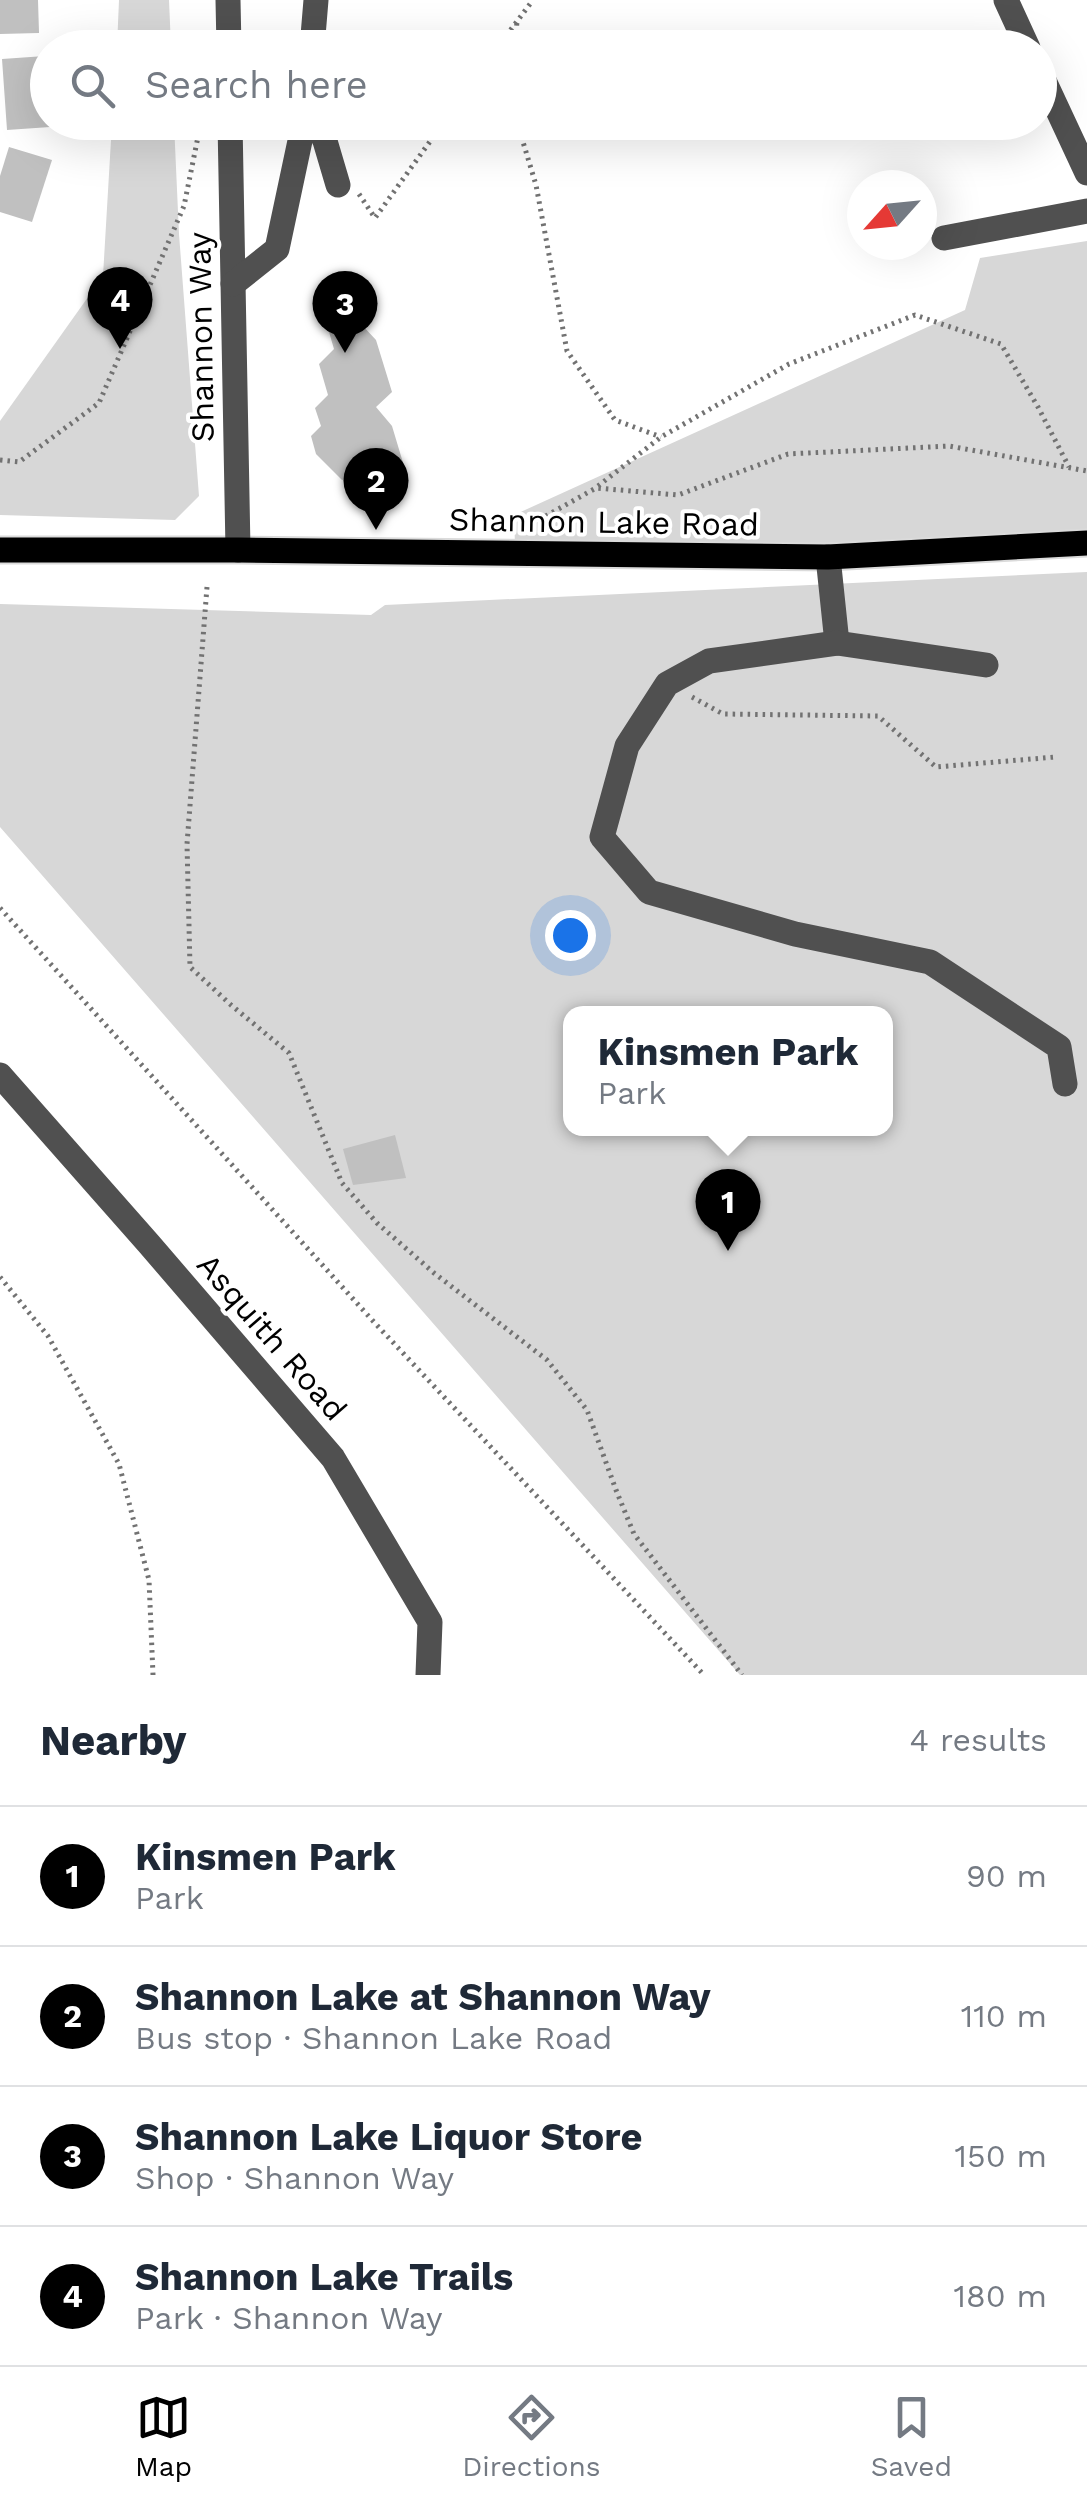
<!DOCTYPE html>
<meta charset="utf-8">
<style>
body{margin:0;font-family:"Work Sans",sans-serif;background:#f6f6f7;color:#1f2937}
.compass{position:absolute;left:847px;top:170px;width:90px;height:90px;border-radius:50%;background:#fff;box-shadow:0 10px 40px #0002;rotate:243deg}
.you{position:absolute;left:570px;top:935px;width:35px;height:35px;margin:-25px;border:8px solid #fff;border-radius:50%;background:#1a73e8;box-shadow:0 0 0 15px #1a73e833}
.badge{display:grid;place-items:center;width:65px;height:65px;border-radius:50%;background:#000;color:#fff;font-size:32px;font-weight:700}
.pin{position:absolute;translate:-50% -82px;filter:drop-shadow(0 2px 5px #0008)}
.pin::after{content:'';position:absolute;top:52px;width:35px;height:30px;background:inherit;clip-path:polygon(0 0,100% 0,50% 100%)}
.popup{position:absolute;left:563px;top:1006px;width:330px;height:130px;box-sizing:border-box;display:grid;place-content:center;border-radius:20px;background:#fff;filter:drop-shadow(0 2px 8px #0005);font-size:32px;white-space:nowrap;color:#747a83}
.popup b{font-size:38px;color:#1f2937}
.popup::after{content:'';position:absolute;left:50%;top:100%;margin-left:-20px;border:20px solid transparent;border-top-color:#fff}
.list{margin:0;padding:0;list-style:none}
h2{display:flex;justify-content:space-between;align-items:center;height:130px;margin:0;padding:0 40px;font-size:42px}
h2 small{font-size:32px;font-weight:400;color:#747a83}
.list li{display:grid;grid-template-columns:65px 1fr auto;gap:30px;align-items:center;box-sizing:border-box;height:140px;padding:0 40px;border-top:2px solid #e0e1e3}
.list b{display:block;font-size:38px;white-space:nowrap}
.list p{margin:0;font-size:32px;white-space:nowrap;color:#747a83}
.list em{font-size:32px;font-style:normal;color:#747a83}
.icon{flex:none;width:55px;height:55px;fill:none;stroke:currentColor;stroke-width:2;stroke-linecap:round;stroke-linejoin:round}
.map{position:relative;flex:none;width:1087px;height:1675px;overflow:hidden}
.search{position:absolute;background:#fff;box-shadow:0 10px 40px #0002;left:30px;right:30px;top:30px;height:110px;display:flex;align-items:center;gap:25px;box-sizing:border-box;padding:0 35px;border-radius:55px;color:#747a83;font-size:38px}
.sheet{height:690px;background:#fff}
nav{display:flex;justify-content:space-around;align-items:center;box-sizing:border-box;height:140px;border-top:2px solid #e0e1e3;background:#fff;font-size:28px;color:#747a83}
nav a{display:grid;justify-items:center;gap:5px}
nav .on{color:#000}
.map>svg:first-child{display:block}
</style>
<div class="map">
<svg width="1087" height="1675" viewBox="0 0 1087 1675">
<rect width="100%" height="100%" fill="#fff"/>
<g fill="#d7d7d7" fill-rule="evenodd">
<path d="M 119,0 L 169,0 L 171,47 L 117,47 Z"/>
<path d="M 112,123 L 174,123 L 179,234 L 199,496 L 175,520 L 0,515 L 0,421 L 103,276 Z"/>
<path d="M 1087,241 L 1087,530 L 983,540 L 824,543 L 515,545 L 514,515 L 965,310 L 980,258 Z"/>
<path d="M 1087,572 L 1087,1675 L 740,1675 L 0,827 L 0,604 L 371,615 L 385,605 ZM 570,1014 L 886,1014 L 886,1128 L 570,1128 Z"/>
</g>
<g fill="#c0c0c0">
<path d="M 0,0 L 38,0 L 39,33 L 0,34 Z"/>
<path d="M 45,56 L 48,122 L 50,122 L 50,127 L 7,130 L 2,59 Z"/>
<path d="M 9,147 L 52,160 L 32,222 L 0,212 L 0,176 Z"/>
<path d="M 345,302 L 347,309 L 376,340 L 392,392 L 376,407 L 392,426 L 407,476 L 380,484 L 368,472 L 342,480 L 316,454 L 311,436 L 321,426 L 315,408 L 328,395 L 319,364 L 334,349 L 329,332 L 322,325 L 318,310 Z"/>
<path d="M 395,1135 L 406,1178 L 353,1185 L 343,1149 Z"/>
</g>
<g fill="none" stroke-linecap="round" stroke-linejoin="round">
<defs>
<path id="major" d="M 0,550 L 238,550 L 828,557 L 1087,543"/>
</defs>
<use href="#major" stroke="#dbdbdb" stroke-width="29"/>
<g stroke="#727272" stroke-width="5" stroke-dasharray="2.5 5" stroke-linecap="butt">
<path d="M 497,48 L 533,0"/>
<path d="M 515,48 L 517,21"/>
<path d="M 517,122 L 536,185 L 567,351 L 615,420 L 661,437"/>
<path d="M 359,194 L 375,218 L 444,122"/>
<path d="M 0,460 L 19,462 L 99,403 L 184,206 L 201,122"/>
<path d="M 598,486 L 661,437 L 789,364 L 915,315 L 1001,344 L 1038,407 L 1069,467"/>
<path d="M 526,527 L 596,488 L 678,495 L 788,454 L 949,446 L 1087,471"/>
<path d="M 207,587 L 187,844 L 190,967 L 231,1005 L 289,1053 L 342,1183 L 377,1223 L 434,1273 L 547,1360 L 587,1410 L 616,1490 L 634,1534 L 742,1675"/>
<path d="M 692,697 L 723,714 L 878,716 L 936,767 L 1055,757"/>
<path d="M 0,908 L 373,1321 L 704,1675"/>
<path d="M 0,1277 L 48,1336 L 119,1464 L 149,1580 L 153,1675"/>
</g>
<g stroke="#505050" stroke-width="25">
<path d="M 228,0 L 229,48"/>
<path d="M 1006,0 L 1028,48"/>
<path d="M 312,48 L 316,0"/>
<path d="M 1040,72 L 1087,173"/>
<path d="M 230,122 L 238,550"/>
<path d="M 316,122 L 325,141 L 338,185"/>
<path d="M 944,238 L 1087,211"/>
<path d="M 233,284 L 277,249 L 304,122"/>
<path d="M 828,557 L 837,643"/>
<path d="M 986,665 L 837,643 L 709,661 L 667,684 L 627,746 L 602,837 L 649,892 L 795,934 L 930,962 L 1059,1047 L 1065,1084"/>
<path d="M 0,1075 L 149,1244 L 333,1458 L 430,1622 L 428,1675"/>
</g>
<use href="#major" stroke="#000" stroke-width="25"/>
</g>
<g text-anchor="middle" stroke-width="8" stroke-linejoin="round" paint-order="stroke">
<g font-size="32" fill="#000" stroke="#fff">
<text transform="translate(201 337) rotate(-91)" y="11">Shannon Way</text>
<text transform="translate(604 522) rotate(1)" y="11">Shannon Lake Road</text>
<text transform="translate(272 1337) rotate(49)" y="11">Asquith Road</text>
</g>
</g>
</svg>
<svg class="compass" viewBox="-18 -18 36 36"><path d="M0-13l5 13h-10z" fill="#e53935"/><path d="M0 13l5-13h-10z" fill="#747a83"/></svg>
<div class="you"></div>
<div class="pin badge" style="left:728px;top:1251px">1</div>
<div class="popup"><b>Kinsmen Park</b>Park</div>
<div class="pin badge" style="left:376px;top:530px">2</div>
<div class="pin badge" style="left:345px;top:353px">3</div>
<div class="pin badge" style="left:120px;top:349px">4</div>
<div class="search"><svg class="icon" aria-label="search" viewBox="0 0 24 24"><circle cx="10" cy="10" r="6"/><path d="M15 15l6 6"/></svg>Search here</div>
</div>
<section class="sheet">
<h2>Nearby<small>4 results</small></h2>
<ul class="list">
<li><span class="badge">1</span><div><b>Kinsmen Park</b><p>Park</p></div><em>90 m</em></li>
<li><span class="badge">2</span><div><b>Shannon Lake at Shannon Way</b><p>Bus stop · Shannon Lake Road</p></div><em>110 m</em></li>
<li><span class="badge">3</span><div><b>Shannon Lake Liquor Store</b><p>Shop · Shannon Way</p></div><em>150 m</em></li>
<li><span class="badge">4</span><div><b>Shannon Lake Trails</b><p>Park · Shannon Way</p></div><em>180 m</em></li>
</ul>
</section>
<nav>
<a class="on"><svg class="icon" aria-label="map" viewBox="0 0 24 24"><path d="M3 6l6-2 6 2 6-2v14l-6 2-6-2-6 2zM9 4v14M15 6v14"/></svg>Map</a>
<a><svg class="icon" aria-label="directions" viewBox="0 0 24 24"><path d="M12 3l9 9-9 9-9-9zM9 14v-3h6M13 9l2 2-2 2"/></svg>Directions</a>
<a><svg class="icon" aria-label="saved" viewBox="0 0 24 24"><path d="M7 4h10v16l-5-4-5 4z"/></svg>Saved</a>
</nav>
